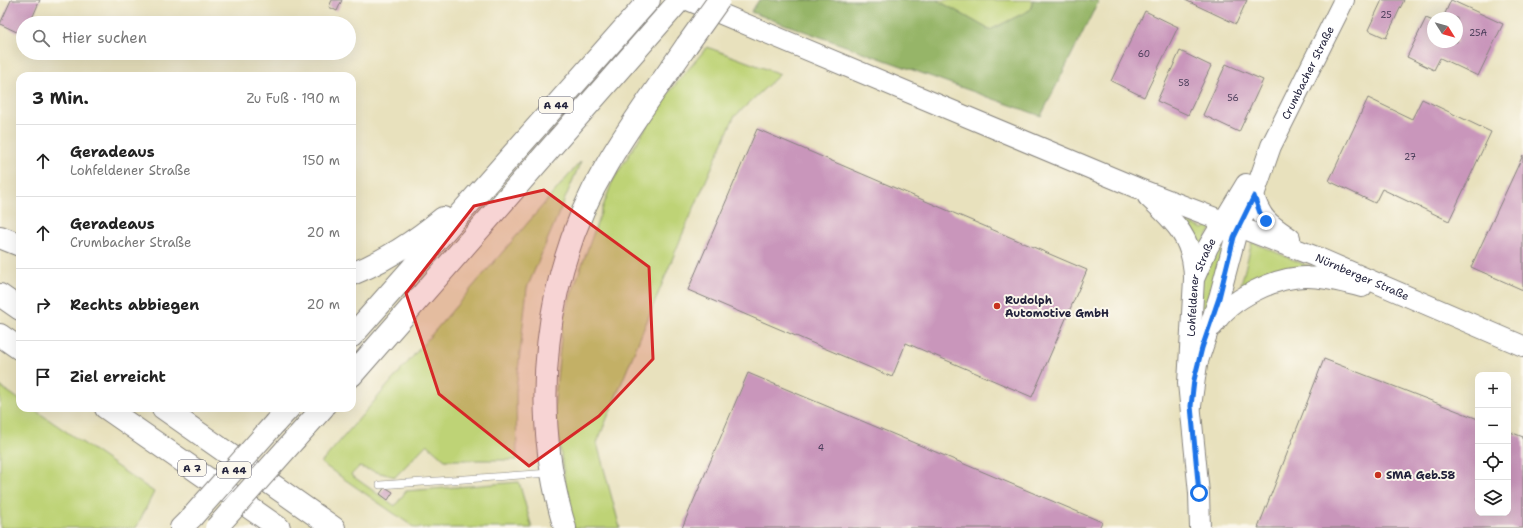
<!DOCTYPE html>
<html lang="de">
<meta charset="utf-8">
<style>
body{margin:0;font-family:"Shantell Sans",sans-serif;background:#f6f6f6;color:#222}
.controls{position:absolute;right:12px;bottom:12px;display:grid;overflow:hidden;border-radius:8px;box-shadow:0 4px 16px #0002}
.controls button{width:36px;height:36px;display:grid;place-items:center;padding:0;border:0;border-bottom:1px solid #e0e0e0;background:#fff;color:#222;font:20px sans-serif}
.compass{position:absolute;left:1427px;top:12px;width:36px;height:36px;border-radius:50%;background:#fff;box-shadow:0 4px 16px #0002;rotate:127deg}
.stop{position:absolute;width:12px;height:12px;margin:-9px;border:3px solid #1a73e8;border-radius:50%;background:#fff}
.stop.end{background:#1a73e8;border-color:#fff;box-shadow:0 1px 4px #0008}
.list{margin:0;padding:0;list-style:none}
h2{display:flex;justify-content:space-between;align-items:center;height:52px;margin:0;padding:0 16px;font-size:17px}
h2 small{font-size:13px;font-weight:400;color:#767676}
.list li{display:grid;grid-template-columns:26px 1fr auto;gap:12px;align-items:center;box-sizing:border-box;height:72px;padding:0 16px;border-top:1px solid #e0e0e0}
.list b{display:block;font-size:15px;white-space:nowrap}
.list p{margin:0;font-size:13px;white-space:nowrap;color:#767676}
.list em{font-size:13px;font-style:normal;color:#767676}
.icon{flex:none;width:22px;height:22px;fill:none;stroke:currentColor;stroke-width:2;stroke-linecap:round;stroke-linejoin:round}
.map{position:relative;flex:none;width:1523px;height:528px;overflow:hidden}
.search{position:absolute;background:#fff;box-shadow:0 4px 16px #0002;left:16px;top:16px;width:340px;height:44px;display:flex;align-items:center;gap:10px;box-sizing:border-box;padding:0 14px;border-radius:22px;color:#767676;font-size:15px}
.panel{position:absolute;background:#fff;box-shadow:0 4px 16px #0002;left:16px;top:72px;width:340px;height:340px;border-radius:12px}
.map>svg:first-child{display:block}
</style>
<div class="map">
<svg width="1523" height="528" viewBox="0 0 1523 528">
<rect width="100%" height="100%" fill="#fbf7ec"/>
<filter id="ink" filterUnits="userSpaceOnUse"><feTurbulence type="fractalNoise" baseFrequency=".025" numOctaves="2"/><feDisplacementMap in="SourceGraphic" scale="8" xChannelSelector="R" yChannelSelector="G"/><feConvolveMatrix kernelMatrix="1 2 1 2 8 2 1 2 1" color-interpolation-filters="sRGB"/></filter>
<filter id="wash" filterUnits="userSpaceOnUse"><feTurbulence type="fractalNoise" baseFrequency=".012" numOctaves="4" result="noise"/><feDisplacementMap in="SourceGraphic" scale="16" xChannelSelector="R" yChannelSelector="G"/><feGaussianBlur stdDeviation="0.9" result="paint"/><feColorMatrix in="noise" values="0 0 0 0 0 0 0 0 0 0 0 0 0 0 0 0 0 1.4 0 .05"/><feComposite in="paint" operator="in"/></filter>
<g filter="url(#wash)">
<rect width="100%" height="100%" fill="#e8e1bd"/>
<g fill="#bed376" stroke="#707a58">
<path d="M 937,0 L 1033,0 L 1030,10 L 990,30 Z"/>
<path d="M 707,47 L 780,74 L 734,117 L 683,233 L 597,443 L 620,528 L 572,528 L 554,409 L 563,317 L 612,182 L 665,97 Z"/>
<path d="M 581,161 L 527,288 L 516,390 L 517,460 L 445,460 L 427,444 L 395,477 L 359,467 L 351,475 L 395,506 L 406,491 L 519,482 L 532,528 L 415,528 L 321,463 Z"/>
<path d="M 1184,221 L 1204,229 L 1208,225 L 1213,227 L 1199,249 Z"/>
<path d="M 1226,241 L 1198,337 L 1200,280 L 1220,244 Z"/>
<path d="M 1252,242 L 1315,269 L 1243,291 L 1241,285 Z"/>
<path d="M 0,386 L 20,400 L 20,408 L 32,408 L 154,492 L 136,528 L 0,528 Z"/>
</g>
<path fill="#96b567" stroke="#5c6c51" d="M 759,0 L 937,0 L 990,30 L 1030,10 L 1033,0 L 1099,0 L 1041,116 L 751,12 Z"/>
<g id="blocks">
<g fill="#c996bb">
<path d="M 11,0 L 40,0 L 30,23 L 23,23 L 23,35 L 0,24 Z"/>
<path d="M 332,0 L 342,0 L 337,11 L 329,7 Z"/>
<path d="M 1185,0 L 1247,0 L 1236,24 Z"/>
<path d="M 1382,0 L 1404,0 L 1386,38 L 1368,30 Z"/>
<path d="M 1451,0 L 1503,24 L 1478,76 L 1440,58 L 1434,70 L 1407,57 L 1426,18 L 1433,21 L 1433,42 L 1457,42 L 1457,18 L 1443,18 Z"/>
<path d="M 1145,11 L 1178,27 L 1144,97 L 1111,81 Z"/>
<path d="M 1180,51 L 1211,66 L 1188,115 L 1157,101 Z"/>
<path d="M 1226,64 L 1263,80 L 1239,132 L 1203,115 Z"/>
<path d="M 1368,98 L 1412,119 L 1422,99 L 1491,132 L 1449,221 L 1382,189 L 1375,203 L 1329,181 Z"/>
<path d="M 757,129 L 1087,270 L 1032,397 L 906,343 L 892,377 L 688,290 Z"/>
<path d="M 1523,155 L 1523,290 L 1471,267 Z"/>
<path d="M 1324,359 L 1478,419 L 1478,513 L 1508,513 L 1508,431 L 1523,437 L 1523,528 L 1258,528 Z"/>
<path d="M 748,373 L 1102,522 L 1099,528 L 682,528 Z"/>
<path d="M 385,487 L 393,492 L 388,500 L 380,494 Z"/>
</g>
</g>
</g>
<g filter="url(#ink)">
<use href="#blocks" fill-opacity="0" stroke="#85827c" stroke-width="1"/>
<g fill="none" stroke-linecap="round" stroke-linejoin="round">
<defs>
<path id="lane" d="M 380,485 L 550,473"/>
<g id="secondary">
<path id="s1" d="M 688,0 L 1137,188 L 1314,256 L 1523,346"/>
<path d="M 1254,195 C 1260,219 1271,225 1290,238"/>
<path d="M 1148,197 C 1175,222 1193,238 1194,277"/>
<path d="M 1213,326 C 1229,299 1276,276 1308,277 C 1326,277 1345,283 1362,287"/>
<path id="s2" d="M 1191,406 L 1197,364 L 1219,298 L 1238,227 L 1254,195 L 1271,146 L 1344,0"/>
<path id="s3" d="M 1200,528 L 1199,493 L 1188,383 L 1194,279 L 1208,247 L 1246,184"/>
</g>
<g id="highway">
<path d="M 0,237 L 20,245"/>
<path d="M 352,274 C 385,261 415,241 443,218"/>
<path d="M 0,295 L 20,309"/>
<path d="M 0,335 L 20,349"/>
<path d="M 352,336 L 649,0"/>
<path d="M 352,375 L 680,0"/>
<path d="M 106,408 L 279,528"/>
<path d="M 163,408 L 334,528"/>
<path d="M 275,423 L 289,408"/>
<path d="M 296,438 L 323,408"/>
<path d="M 181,528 L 192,517"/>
<path d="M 565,528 C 529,410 543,273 606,166 C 630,124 660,85 687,45"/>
</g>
</defs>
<use href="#lane" stroke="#85827c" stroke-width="8"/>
<use href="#secondary" stroke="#85827c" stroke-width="22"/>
<use href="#highway" stroke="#85827c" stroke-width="24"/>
<use href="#lane" stroke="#fff" stroke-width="7"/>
<use href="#secondary" stroke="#fff" stroke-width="20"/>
<use href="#highway" stroke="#fff" stroke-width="22"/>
<defs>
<g id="highway-bridge">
<path d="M 687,45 L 719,0"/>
<path d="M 192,517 L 275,423"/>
<path d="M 216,528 L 296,438"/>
</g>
</defs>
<use href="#highway-bridge" stroke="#85827c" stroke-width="24" stroke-linecap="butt"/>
<use href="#highway-bridge" stroke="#fff" stroke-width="22"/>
</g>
</g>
<g fill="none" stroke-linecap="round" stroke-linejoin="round" filter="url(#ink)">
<path stroke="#1a73e8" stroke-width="5" d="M 1199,493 L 1191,406 L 1194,380 L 1202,348 L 1219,298 L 1234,237 L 1254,196 L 1260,213 L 1266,221"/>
</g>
<path fill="#d62828" fill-opacity="0.2" stroke="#d62828" stroke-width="3" stroke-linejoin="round" d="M 544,190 L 649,267 L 653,359 L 599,416 L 529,466 L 439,394 L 406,293 L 474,206 Z"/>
<g fill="#c8321e" stroke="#fbf7ec" stroke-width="1.5">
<circle cx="997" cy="306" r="4"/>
<circle cx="1378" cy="475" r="4"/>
</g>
<g text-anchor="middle" stroke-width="4" stroke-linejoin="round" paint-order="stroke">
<g font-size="9" fill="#4c3f5b">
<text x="1386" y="18">25</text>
<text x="1478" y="36">25A</text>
<text x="1144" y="57">60</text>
<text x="1184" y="86">58</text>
<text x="1233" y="101">56</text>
<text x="1410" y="160">27</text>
<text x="821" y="451">4</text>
</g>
<g fill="#fbf7ec" stroke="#636270" stroke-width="1">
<rect x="539" y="97" width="34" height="16" rx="3"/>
<rect x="178" y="460" width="28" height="16" rx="3"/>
<rect x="217" y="462" width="34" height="16" rx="3"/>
</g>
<g font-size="10" font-weight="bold" fill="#22223b">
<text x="556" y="109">A 44</text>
<text x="192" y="472">A 7</text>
<text x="234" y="474">A 44</text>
</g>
<g font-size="11" fill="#22223b" stroke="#fbf7ec">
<text dy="4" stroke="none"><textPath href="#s2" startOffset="355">Crumbacher Straße</textPath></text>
<text dy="4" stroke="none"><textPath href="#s1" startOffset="729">Nürnberger Straße</textPath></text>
<text dy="4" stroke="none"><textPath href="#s3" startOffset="243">Lohfeldener Straße</textPath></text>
</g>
<g font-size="11" font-weight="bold" fill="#22223b" stroke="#fbf7ec" text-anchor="start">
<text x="1005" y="304">Rudolph<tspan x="1005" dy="13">Automotive GmbH</tspan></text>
<text x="1386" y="479">SMA Geb.58</text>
</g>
</g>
</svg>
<div class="controls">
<button>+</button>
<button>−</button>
<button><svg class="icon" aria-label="locate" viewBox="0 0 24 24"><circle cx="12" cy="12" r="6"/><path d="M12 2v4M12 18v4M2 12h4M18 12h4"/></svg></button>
<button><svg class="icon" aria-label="layers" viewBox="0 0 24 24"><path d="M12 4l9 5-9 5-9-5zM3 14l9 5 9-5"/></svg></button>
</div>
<svg class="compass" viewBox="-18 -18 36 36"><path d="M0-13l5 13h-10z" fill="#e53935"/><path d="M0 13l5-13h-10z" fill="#767676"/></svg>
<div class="stop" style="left:1199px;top:493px"></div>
<div class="stop end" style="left:1266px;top:221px"></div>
<div class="search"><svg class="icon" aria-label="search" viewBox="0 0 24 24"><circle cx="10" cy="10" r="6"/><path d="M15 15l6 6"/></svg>Hier suchen</div>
<section class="panel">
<h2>3 Min.<small>Zu Fuß · 190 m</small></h2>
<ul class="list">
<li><svg class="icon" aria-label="ahead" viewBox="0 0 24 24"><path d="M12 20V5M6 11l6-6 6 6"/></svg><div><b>Geradeaus</b><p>Lohfeldener Straße</p></div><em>150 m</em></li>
<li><svg class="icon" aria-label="ahead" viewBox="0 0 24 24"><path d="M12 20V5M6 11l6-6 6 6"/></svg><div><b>Geradeaus</b><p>Crumbacher Straße</p></div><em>20 m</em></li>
<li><svg class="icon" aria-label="right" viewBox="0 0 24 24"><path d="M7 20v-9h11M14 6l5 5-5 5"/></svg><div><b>Rechts abbiegen</b></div><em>20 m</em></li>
<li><svg class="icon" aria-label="arrive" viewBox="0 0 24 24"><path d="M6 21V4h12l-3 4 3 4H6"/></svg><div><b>Ziel erreicht</b></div></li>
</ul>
</section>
</div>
